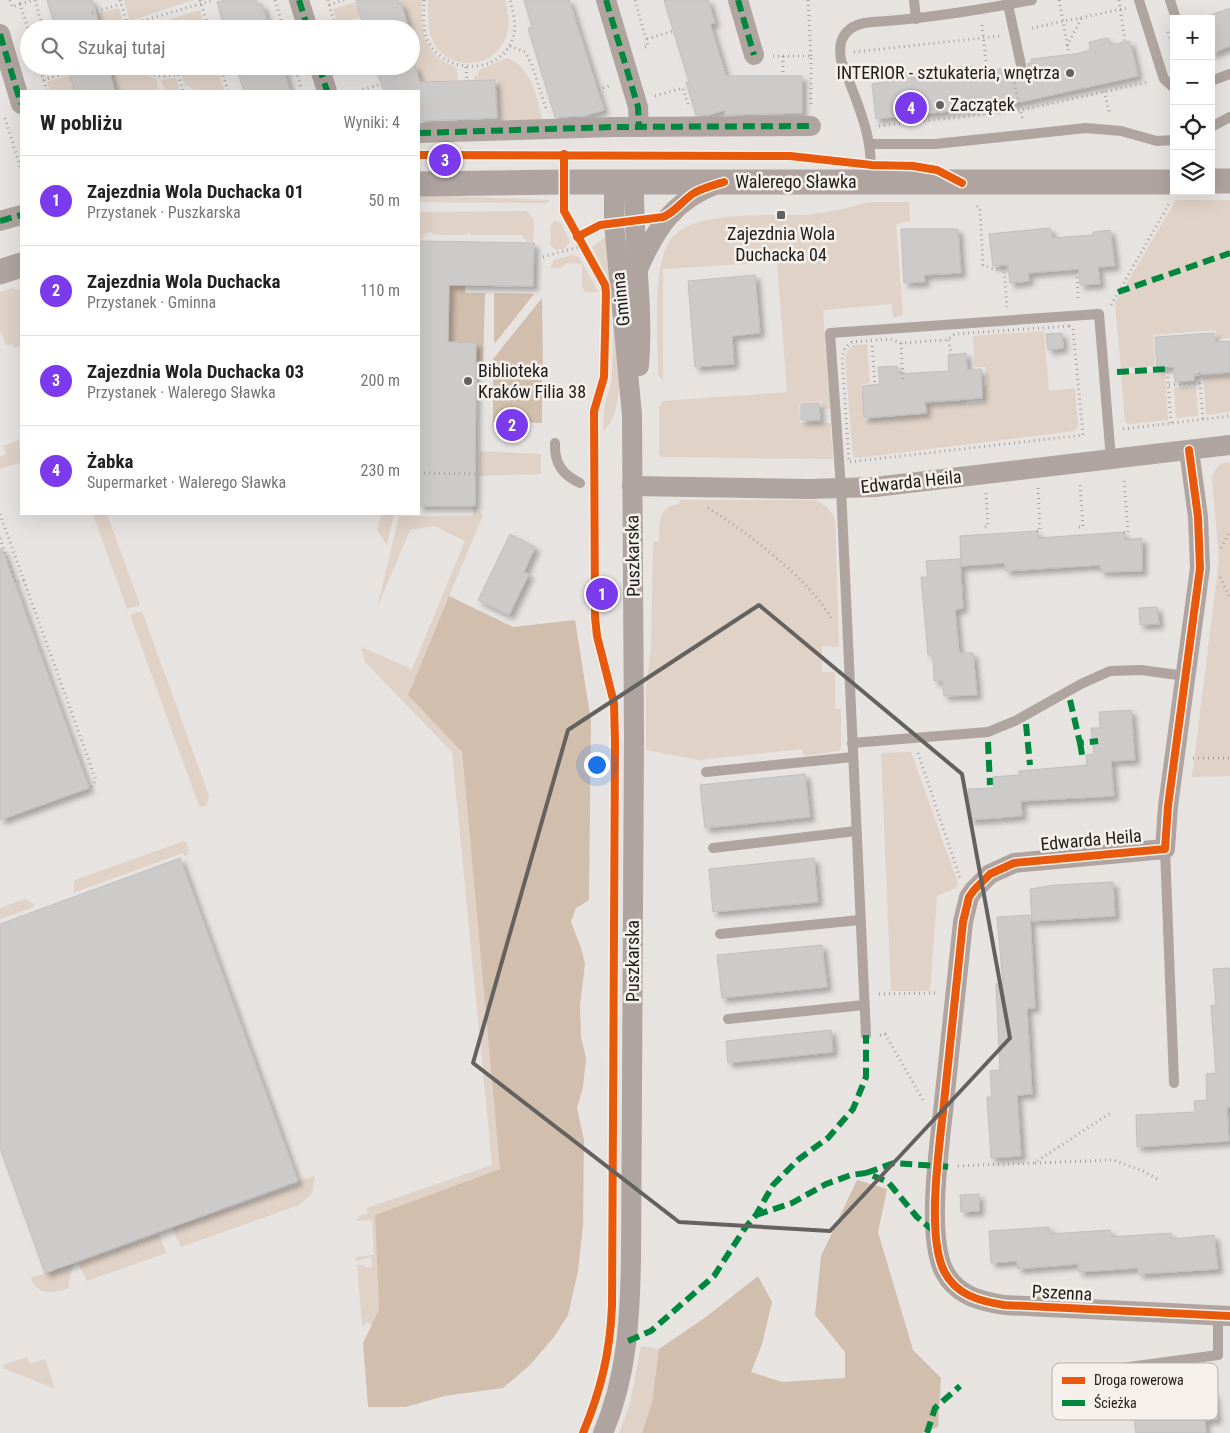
<!DOCTYPE html>
<html lang="pl">
<meta charset="utf-8">
<style>
body{margin:0;font-family:"Roboto Condensed",sans-serif;background:#f2f2f2;color:#222}
.controls{position:absolute;right:15px;top:15px;display:grid;overflow:hidden;border-radius:0px;box-shadow:0 5px 20px #0002}
.controls button{width:45px;height:45px;display:grid;place-items:center;padding:0;border:0;border-bottom:1px solid #e0e0e0;background:#fff;color:#222;font:25px sans-serif}
.you{position:absolute;left:596px;top:764px;width:18px;height:18px;margin:-12px;border:4px solid #fff;border-radius:50%;background:#1a73e8;box-shadow:0 0 0 8px #1a73e833}
.badge{display:grid;place-items:center;width:32px;height:32px;border-radius:50%;background:#7c3aed;color:#fff;font-size:16px;font-weight:700}
.pin{position:absolute;translate:-50% -50%;border:2px solid #fff;box-shadow:0 1px 5px #0006}
.list{margin:0;padding:0;list-style:none}
h2{display:flex;justify-content:space-between;align-items:center;height:65px;margin:0;padding:0 20px;font-size:21px}
h2 small{font-size:16px;font-weight:400;color:#767676}
.list li{display:grid;grid-template-columns:32px 1fr auto;gap:15px;align-items:center;box-sizing:border-box;height:90px;padding:0 20px;border-top:1px solid #e0e0e0}
.list b{display:block;font-size:19px;white-space:nowrap}
.list p{margin:0;font-size:16px;white-space:nowrap;color:#767676}
.list em{font-size:16px;font-style:normal;color:#767676}
.icon{flex:none;width:28px;height:28px;fill:none;stroke:currentColor;stroke-width:2;stroke-linecap:round;stroke-linejoin:round}
.map{position:relative;flex:none;width:1230px;height:1433px;overflow:hidden}
.search{position:absolute;background:#fff;box-shadow:0 5px 20px #0002;left:20px;top:20px;width:400px;height:55px;display:flex;align-items:center;gap:12px;box-sizing:border-box;padding:0 18px;border-radius:28px;color:#767676;font-size:19px}
.panel{position:absolute;background:#fff;box-shadow:0 5px 20px #0002;left:20px;top:90px;width:400px;height:425px;border-radius:0px}
.map>svg:first-child{display:block}
</style>
<div class="map">
<svg width="1230" height="1433" viewBox="0 0 1230 1433">
<defs>
<filter id="shadow"><feDropShadow dx="4.5" dy="4.5" stdDeviation="2.5" flood-color="#0004"/></filter>
</defs>
<rect width="100%" height="100%" fill="#e6e3e1"/>
<g fill="#e0d2c7">
<path d="M 124,0 L 193,0 L 130,21 Z"/>
<path d="M 396,0 L 422,0 C 421,34 423,54 457,68 L 458,81 L 420,82 L 411,53 L 411,29 L 409,29 L 401,3 L 397,4 Z"/>
<path d="M 428,0 L 505,0 C 525,66 450,82 432,39 C 427,27 428,12 428,0 Z"/>
<path d="M 356,2 L 361,17 L 351,20 L 353,29 L 339,29 L 333,9 Z"/>
<path d="M 119,8 L 125,29 L 101,29 L 92,15 Z"/>
<path d="M 200,10 L 205,29 L 178,29 L 170,17 L 173,18 Z"/>
<path d="M 507,58 C 533,68 536,97 543,121 L 499,122 L 497,80 L 475,80 L 474,76 L 478,76 L 479,70 Z"/>
<path d="M 43,66 L 67,66 L 68,69 L 46,76 Z"/>
<path d="M 113,66 L 139,66 L 148,75 L 156,79 L 159,91 L 115,91 L 109,71 L 113,69 Z"/>
<path d="M 147,66 L 217,66 L 224,91 L 197,91 L 184,84 L 180,71 L 162,73 Z"/>
<path d="M 70,75 L 75,91 L 50,91 L 47,82 Z"/>
<path d="M 176,78 L 180,91 L 165,91 L 161,80 Z"/>
<path d="M 419,195 L 551,200 L 546,203 L 419,202 Z"/>
<path d="M 1176,200 L 1230,200 L 1230,338 L 1217,339 L 1216,330 L 1153,335 L 1155,366 L 1121,368 L 1115,303 Z"/>
<path d="M 870,202 L 909,202 L 910,221 L 896,224 L 903,315 L 893,318 L 892,304 L 823,310 L 830,408 L 822,410 L 821,401 L 799,403 L 800,423 L 830,423 L 833,459 L 661,457 L 659,453 L 659,407 L 663,401 L 787,392 L 777,262 L 663,269 L 663,381 L 658,374 C 658,340 651,265 671,239 C 696,207 777,218 814,214 C 833,212 852,206 870,202 Z"/>
<path d="M 526,211 C 538,219 533,229 533,242 L 527,242 L 522,235 L 471,235 L 469,232 L 465,235 L 435,235 L 431,232 L 424,235 L 423,239 L 419,239 L 419,212 Z"/>
<path d="M 554,221 L 561,223 L 570,242 L 564,249 L 556,250 L 550,245 L 551,225 Z"/>
<path d="M 605,237 L 613,287 L 592,247 Z"/>
<path d="M 572,255 L 579,257 L 598,292 L 586,292 L 582,287 L 582,264 L 567,263 L 560,268 L 550,268 L 554,260 Z"/>
<path d="M 12,288 L 21,291 L 21,346 L 14,348 L 12,344 L 7,346 L 0,331 L 0,292 Z"/>
<path d="M 614,292 C 616,325 631,409 603,431 L 604,409 L 612,379 Z"/>
<path d="M 1044,331 L 1049,391 L 1075,388 L 1078,426 L 1075,431 L 857,458 L 853,457 L 845,359 L 847,352 L 853,345 L 867,344 L 870,383 L 861,384 L 864,420 L 928,414 L 928,404 L 966,401 L 966,404 L 983,402 L 983,386 L 987,385 L 986,367 L 975,367 L 973,336 Z"/>
<path d="M 1165,372 L 1168,420 L 1128,424 L 1125,422 L 1121,374 Z"/>
<path d="M 1230,375 L 1230,412 L 1206,415 L 1203,377 Z"/>
<path d="M 1196,386 L 1198,416 L 1176,418 L 1174,388 Z"/>
<path d="M 19,440 L 21,462 L 0,469 L 0,457 L 6,454 L 3,446 Z"/>
<path d="M 480,451 L 541,454 L 541,474 L 479,476 Z"/>
<path d="M 1230,462 L 1230,776 L 1192,777 L 1219,560 L 1212,477 C 1216,467 1219,463 1230,462 Z"/>
<path d="M 680,500 L 816,500 L 828,508 L 835,519 L 839,647 L 822,646 L 822,672 L 835,672 L 835,709 L 841,709 L 841,748 L 839,751 L 804,756 L 802,749 L 698,760 L 646,750 L 646,687 L 651,649 L 653,542 L 659,541 C 659,524 657,506 679,504 Z"/>
<path d="M 473,506 L 483,515 L 408,694 L 462,752 L 500,1169 L 375,1215 L 379,1310 L 372,1325 L 366,1322 L 364,1326 L 362,1324 L 357,1265 L 365,1265 L 365,1268 L 372,1267 L 371,1257 L 356,1261 L 356,1257 L 374,1255 L 372,1220 L 356,1221 L 359,1216 L 368,1213 L 366,1208 L 492,1165 L 452,752 L 365,662 L 361,647 L 412,669 L 465,541 L 434,526 L 410,530 L 377,608 L 399,516 L 473,516 Z"/>
<path d="M 93,514 L 107,514 L 140,605 L 127,609 Z"/>
<path d="M 382,514 L 394,514 L 387,545 L 377,530 Z"/>
<path d="M 142,611 L 209,796 L 207,804 L 203,807 L 199,806 L 130,615 Z"/>
<path d="M 911,752 L 958,883 L 956,888 L 937,896 L 930,991 L 891,991 L 881,753 Z"/>
<path d="M 184,841 L 187,843 L 189,854 L 184,856 L 183,853 L 73,893 L 75,880 Z"/>
<path d="M 25,899 L 34,904 L 34,907 L 0,919 L 0,908 Z"/>
<path d="M 315,1176 L 312,1194 L 299,1205 L 181,1247 L 172,1228 L 299,1184 L 298,1181 Z"/>
<path d="M 159,1234 L 166,1253 L 87,1281 L 78,1263 Z"/>
<path d="M 73,1264 L 68,1288 C 53,1294 38,1296 31,1278 Z"/>
<path d="M 641,1346 L 659,1349 L 652,1402 L 642,1433 L 619,1433 L 630,1404 Z"/>
<path d="M 27,1357 L 30,1364 L 45,1359 L 55,1389 L 3,1368 L 3,1365 Z"/>
</g>
<g fill="#d1beac">
<path d="M 449,285 L 465,285 L 465,293 L 485,293 L 483,364 L 476,364 L 448,342 Z"/>
<path d="M 494,293 L 534,294 L 495,343 L 494,341 Z"/>
<path d="M 542,298 L 543,370 L 493,370 L 493,359 Z"/>
<path d="M 493,379 L 542,380 L 542,423 L 493,422 Z"/>
<path d="M 449,596 L 513,627 L 575,620 L 591,721 L 589,900 L 576,908 L 571,922 L 581,948 L 585,964 L 580,1005 L 581,1037 L 586,1058 L 583,1087 L 577,1108 L 584,1140 L 583,1225 L 578,1271 L 568,1315 L 554,1337 L 530,1365 L 503,1388 L 444,1396 L 406,1407 L 368,1407 L 363,1343 L 379,1310 L 375,1215 L 500,1169 L 462,752 L 408,695 Z"/>
<path d="M 857,1180 L 887,1189 L 878,1232 L 913,1350 L 941,1378 L 938,1427 L 922,1433 L 642,1433 L 652,1402 L 659,1349 L 706,1317 L 758,1276 L 772,1302 L 762,1344 L 751,1372 L 782,1382 L 845,1378 L 845,1352 L 815,1315 L 821,1256 Z"/>
</g>
<g fill="#cdcaca" stroke="#c2bfbf" filter="url(#shadow)">
<path d="M 47,0 L 92,0 L 101,29 L 56,29 Z"/>
<path d="M 226,0 L 256,0 L 258,6 L 262,4 L 269,26 L 260,29 L 225,29 L 217,2 Z"/>
<path d="M 356,0 L 396,0 L 397,4 L 401,3 L 409,29 L 364,29 Z"/>
<path d="M 524,0 L 569,0 L 604,110 L 584,116 L 555,117 L 528,28 L 532,27 Z"/>
<path d="M 664,0 L 708,0 L 715,23 L 710,24 L 726,76 L 802,76 L 802,113 L 725,115 L 725,110 L 708,115 L 696,115 L 686,82 L 689,82 Z"/>
<path d="M 1230,8 L 1230,46 L 1211,54 L 1211,15 Z"/>
<path d="M 1108,38 L 1110,45 L 1130,41 L 1138,76 L 1007,105 L 876,119 L 872,84 L 891,81 L 890,74 L 910,72 L 911,79 L 950,75 L 950,68 L 970,66 L 971,73 L 1014,67 L 1022,72 L 1026,70 L 1028,63 L 1032,62 L 1031,59 L 1075,54 L 1090,50 L 1089,42 Z"/>
<path d="M 67,66 L 108,66 L 115,91 L 75,91 Z"/>
<path d="M 236,66 L 283,66 L 290,91 L 244,91 Z"/>
<path d="M 375,66 L 415,66 L 420,82 L 495,80 L 497,118 L 419,121 L 419,91 L 384,91 Z"/>
<path d="M 1050,228 L 1052,238 L 1093,235 L 1093,232 L 1110,230 L 1115,266 L 1098,267 L 1100,284 L 1080,285 L 1079,269 L 1028,273 L 1029,281 L 1010,283 L 1008,265 L 993,266 L 989,234 Z"/>
<path d="M 901,229 L 958,229 L 961,273 L 924,275 L 925,282 L 904,283 Z"/>
<path d="M 419,241 L 534,243 L 533,286 L 449,285 L 448,342 L 476,343 L 475,506 L 419,506 Z"/>
<path d="M 755,275 L 760,333 L 732,336 L 734,364 L 695,367 L 688,281 Z"/>
<path d="M 1062,333 L 1063,348 L 1048,350 L 1046,334 Z"/>
<path d="M 1214,333 L 1215,342 L 1230,341 L 1230,372 L 1194,375 L 1194,380 L 1175,382 L 1174,367 L 1157,368 L 1155,337 Z"/>
<path d="M 966,353 L 967,370 L 981,369 L 982,398 L 925,402 L 926,413 L 864,418 L 862,386 L 880,384 L 878,367 L 897,366 L 898,374 L 949,371 L 948,355 Z"/>
<path d="M 819,403 L 820,420 L 801,420 L 801,404 Z"/>
<path d="M 1037,531 L 1038,538 L 1124,532 L 1124,540 L 1142,538 L 1142,571 L 1101,572 L 1100,565 L 1006,571 L 1005,563 L 961,566 L 960,536 Z"/>
<path d="M 510,534 L 535,547 L 524,572 L 529,574 L 509,615 L 478,600 Z"/>
<path d="M 2,548 L 89,788 L 0,820 L 0,549 Z"/>
<path d="M 960,559 L 963,608 L 955,610 L 959,653 L 973,653 L 977,695 L 944,696 L 943,681 L 934,681 L 933,654 L 928,655 L 921,577 L 928,577 L 926,561 Z"/>
<path d="M 1157,607 L 1159,624 L 1140,625 L 1139,608 Z"/>
<path d="M 1131,710 L 1135,760 L 1111,761 L 1114,796 L 1021,801 L 1022,816 L 970,820 L 968,789 L 994,788 L 993,777 L 1019,775 L 1019,771 L 1087,765 L 1086,755 L 1094,754 L 1091,728 L 1100,728 L 1099,712 Z"/>
<path d="M 805,774 L 810,817 L 705,828 L 700,785 Z"/>
<path d="M 180,858 L 298,1181 L 45,1273 L 0,1148 L 0,924 Z"/>
<path d="M 814,858 L 818,902 L 713,912 L 709,869 Z"/>
<path d="M 1113,882 L 1115,916 L 1032,921 L 1030,889 L 1055,885 Z"/>
<path d="M 1030,915 L 1035,1008 L 1027,1008 L 1032,1094 L 1017,1095 L 1021,1156 L 991,1158 L 987,1097 L 992,1097 L 990,1071 L 1000,1070 L 996,984 L 1003,984 L 997,917 Z"/>
<path d="M 822,945 L 827,987 L 722,998 L 717,955 Z"/>
<path d="M 1230,968 L 1230,1107 L 1227,1108 L 1229,1141 L 1137,1147 L 1136,1115 L 1195,1112 L 1194,1101 L 1207,1100 L 1206,1074 L 1216,1073 L 1211,1005 L 1216,1005 L 1213,969 Z"/>
<path d="M 831,1030 L 833,1052 L 728,1063 L 726,1041 Z"/>
<path d="M 979,1194 L 979,1211 L 961,1212 L 960,1195 Z"/>
<path d="M 1049,1227 L 1050,1234 L 1110,1230 L 1111,1237 L 1171,1233 L 1172,1239 L 1214,1235 L 1218,1269 L 1139,1274 L 1138,1268 L 1079,1272 L 1078,1264 L 1018,1269 L 1017,1261 L 991,1263 L 989,1231 Z"/>
<path d="M 1214,1392 L 1217,1419 L 1205,1420 L 1206,1433 L 1136,1433 L 1132,1406 Z"/>
</g>
<g fill="none" stroke-linecap="round" stroke-linejoin="round">
<g stroke="#a9a29f" stroke-width="3" stroke-dasharray="1 4" stroke-linecap="butt">
<path d="M 10,0 L 12,7 L 20,4 L 29,32"/>
<path d="M 35,0 L 43,28"/>
<path d="M 120,0 L 129,29"/>
<path d="M 200,0 L 209,29"/>
<path d="M 275,0 L 282,24 L 285,23"/>
<path d="M 328,0 L 336,29"/>
<path d="M 424,0 C 424,12 422,27 427,39 C 442,74 500,77 513,38 C 517,26 513,12 510,0"/>
<path d="M 635,0 L 648,46 L 641,48"/>
<path d="M 808,0 L 811,56"/>
<path d="M 1059,0 L 1069,54"/>
<path d="M 1119,0 L 1125,42"/>
<path d="M 20,4 L 35,0"/>
<path d="M 329,5 L 344,0"/>
<path d="M 92,13 L 121,4"/>
<path d="M 128,25 L 213,0"/>
<path d="M 982,25 L 987,71"/>
<path d="M 1032,28 L 1127,8"/>
<path d="M 40,29 L 55,24"/>
<path d="M 1168,32 L 1174,47"/>
<path d="M 647,39 L 673,31"/>
<path d="M 510,46 L 525,52 L 532,65 L 546,109"/>
<path d="M 1067,46 L 1082,17"/>
<path d="M 854,52 L 1000,36"/>
<path d="M 773,56 L 811,56 L 811,106"/>
<path d="M 783,56 L 783,76"/>
<path d="M 39,66 L 47,91"/>
<path d="M 142,66 C 154,77 163,78 178,74 L 183,91"/>
<path d="M 220,66 L 228,91"/>
<path d="M 295,66 L 302,91"/>
<path d="M 466,67 L 467,81"/>
<path d="M 221,69 L 230,66"/>
<path d="M 1013,78 L 1023,121"/>
<path d="M 43,80 L 69,72"/>
<path d="M 598,89 L 609,86 L 609,84"/>
<path d="M 358,91 L 381,84"/>
<path d="M 1104,91 L 1110,115"/>
<path d="M 655,96 L 683,88 L 689,107"/>
<path d="M 5,118 L 21,170"/>
<path d="M 879,126 L 1021,110 L 1149,82"/>
<path d="M 977,206 L 980,208 L 983,265 L 993,269 L 1004,269 L 1007,307"/>
<path d="M 543,257 L 582,246"/>
<path d="M 1077,277 L 1078,298"/>
<path d="M 1111,305 L 1169,204"/>
<path d="M 1069,326 L 1073,329 L 1083,435 L 849,462 L 842,357 L 845,348 L 852,342 L 890,339 L 901,343 L 947,340 L 955,334 Z"/>
<path d="M 948,340 L 952,355"/>
<path d="M 901,343 L 903,383"/>
<path d="M 872,346 L 875,385"/>
<path d="M 1167,367 L 1171,423"/>
<path d="M 1199,373 L 1203,419"/>
<path d="M 1169,385 L 1200,383"/>
<path d="M 1123,429 L 1230,416"/>
<path d="M 419,473 L 475,474"/>
<path d="M 708,508 C 746,531 809,579 831,618"/>
<path d="M 0,514 L 96,780 L 90,789"/>
<path d="M 985,527 L 988,526 L 986,493"/>
<path d="M 1079,527 L 1083,527 L 1080,484"/>
<path d="M 1037,531 L 1040,531 L 1038,487"/>
<path d="M 1124,533 L 1128,533 L 1124,478"/>
<path d="M 0,538 L 16,583 L 24,580"/>
<path d="M 1221,548 L 1230,531"/>
<path d="M 1220,577 L 1230,598"/>
<path d="M 918,753 L 960,878"/>
<path d="M 1193,758 L 1230,758"/>
<path d="M 879,994 L 935,993"/>
<path d="M 880,1035 L 885,1034 L 923,1100"/>
<path d="M 1035,1163 L 1113,1160 L 1143,1171 L 1159,1180"/>
<path d="M 958,1166 L 1034,1163 L 1112,1112"/>
</g>
<g stroke="#afa49f" stroke-width="10">
<path d="M 914,0 L 916,19"/>
<path d="M 1007,0 L 1021,65"/>
<path d="M 1139,0 L 1161,70 L 1164,79 L 1174,88"/>
<path d="M 1170,0 L 1176,19"/>
<path d="M 1211,81 L 1230,74"/>
<path d="M 1211,127 L 1230,117"/>
<path d="M 870,144 L 935,144 L 1086,128 L 1121,131 L 1157,141 L 1174,140"/>
<path d="M 869,182 C 877,141 855,99 841,60 C 839,47 840,37 850,29 C 860,21 876,22 887,21 C 936,17 984,9 1032,0"/>
<path d="M 555,443 C 554,464 563,475 580,483"/>
<path d="M 852,743 L 988,732 L 1017,720 L 1081,684 L 1110,671 L 1141,670 L 1185,676"/>
<path d="M 706,772 L 853,757"/>
<path d="M 713,848 L 856,831"/>
<path d="M 1165,849 L 1174,1083"/>
<path d="M 720,934 L 860,920"/>
<path d="M 728,1019 L 864,1005"/>
<path d="M 866,1035 L 841,488 L 830,333 L 1099,314 L 1111,459"/>
<path d="M 1070,1375 L 1218,1355 L 1218,1315"/>
</g>
<g stroke="#afa49f" stroke-width="20">
<path d="M 299,0 L 308,29"/>
<path d="M 606,0 L 638,107 L 639,127"/>
<path d="M 738,0 L 754,55"/>
<path d="M 0,34 L 21,104"/>
<path d="M 319,66 L 327,91"/>
<path d="M 419,133 L 614,127 L 811,126"/>
<path d="M 634,183 C 633,244 644,305 639,366"/>
<path d="M 0,221 L 21,215"/>
<path d="M 639,267 C 657,226 675,200 717,184"/>
<path d="M 1189,450 L 1198,517 L 1200,568 L 1168,806 L 1165,849 L 1014,863 L 990,874 L 974,890 L 969,897 L 963,922 C 957,979 951,1036 945,1093 C 941,1136 925,1233 944,1271 C 956,1295 979,1301 1004,1305 L 1230,1316"/>
<path d="M 632,486 L 809,489 L 875,487 L 1230,445"/>
<path d="M 603,1433 C 627,1377 630,1319 631,1259 L 634,738 L 632,415 L 614,224 L 614,183"/>
</g>
<g stroke="#afa49f" stroke-width="25">
<path d="M 1211,181 L 1230,181"/>
<path d="M 419,184 L 563,182 L 1174,182"/>
<path d="M 0,272 L 21,265"/>
</g>
<g stroke="#00873e" stroke-width="6" stroke-dasharray="12 6" stroke-linecap="butt">
<path d="M 299,0 L 308,29"/>
<path d="M 606,0 L 638,107 L 639,127"/>
<path d="M 738,0 L 754,55"/>
<path d="M 0,34 L 21,104"/>
<path d="M 319,66 L 327,91"/>
<path d="M 419,133 L 614,127 L 811,126"/>
<path d="M 0,221 L 21,215"/>
<path d="M 1118,292 L 1230,253"/>
<path d="M 1117,372 L 1167,369"/>
<path d="M 1070,700 L 1080,743 L 1098,741"/>
<path d="M 1026,724 L 1030,765"/>
<path d="M 988,742 L 990,785"/>
<path d="M 1080,743 L 1083,760"/>
<path d="M 866,1173 L 894,1163 L 952,1167"/>
<path d="M 756,1215 L 792,1203 L 826,1184 L 851,1175 L 866,1173 L 888,1182 L 917,1217 L 936,1233"/>
<path d="M 628,1341 L 651,1331 L 714,1276 L 745,1228 L 756,1215 L 773,1185 L 799,1159 L 828,1138 L 853,1109 L 866,1077 L 866,1035"/>
<path d="M 927,1433 L 935,1408 L 960,1386"/>
</g>
<defs>
<g id="cycleway">
<path d="M 564,154 L 564,211 L 605,285 L 606,293 L 604,377 L 594,411 L 595,617 L 597,636 L 614,703 L 615,743 L 612,1306 C 610,1353 601,1390 583,1433"/>
<path d="M 419,155 L 790,156 L 872,165 L 913,166 L 937,170 L 962,183"/>
<path d="M 577,237 L 600,225 L 663,217 C 675,212 682,201 694,193 C 703,188 714,185 724,182"/>
<path d="M 1189,450 L 1198,517 L 1200,568 L 1168,806 L 1165,849 L 1014,863 L 990,874 L 974,890 L 969,897 L 963,922 C 957,979 951,1036 945,1093 C 941,1136 925,1233 944,1271 C 956,1295 979,1301 1004,1305 L 1230,1316"/>
</g>
</defs>
<use href="#cycleway" stroke="#f5f0ec" stroke-width="11"/>
<use href="#cycleway" stroke="#e8590c" stroke-width="8"/>
</g>
<path fill="none" stroke="#646260" stroke-width="4" stroke-linejoin="round" d="M 759,605 L 962,774 L 1010,1038 L 830,1231 L 679,1222 L 473,1063 L 568,730 Z"/>
<g fill="#646260" stroke="#f5f0ec" stroke-width="2">
<circle cx="1070" cy="73" r="5"/>
<circle cx="940" cy="105" r="5"/>
<rect x="776" y="210" width="10" height="10" rx="2.5"/>
<circle cx="468" cy="381" r="5"/>
</g>
<g text-anchor="middle" stroke-width="5" stroke-linejoin="round" paint-order="stroke">
<g font-size="18" fill="#1e1d1b" stroke="#f5f0ec" text-anchor="start">
<text x="1060" y="79" text-anchor="end">INTERIOR - sztukateria, wnętrza</text>
<text x="950" y="111">Zaczątek</text>
<text x="781" y="240" text-anchor="middle">Zajezdnia Wola<tspan x="781" dy="21">Duchacka 04</tspan></text>
<text x="478" y="377">Biblioteka<tspan x="478" dy="21">Kraków Filia 38</tspan></text>
</g>
<g font-size="18" fill="#1e1d1b" stroke="#f5f0ec">
<text x="796" y="188">Walerego Sławka</text>
<text transform="translate(621 299) rotate(-96)" y="6">Gminna</text>
<text transform="translate(911 482) rotate(-6)" y="6">Edwarda Heila</text>
<text transform="translate(633 556) rotate(-91)" y="6">Puszkarska</text>
<text transform="translate(1091 840) rotate(-5)" y="6">Edwarda Heila</text>
<text transform="translate(633 961) rotate(-90)" y="6">Puszkarska</text>
<text transform="translate(1062 1293) rotate(3)" y="6">Pszenna</text>
</g>
</g>
<rect x="1052" y="1363" width="166" height="57" rx="8" fill="#f5f0ec" stroke="#b4b1ad" stroke-width="1"/>
<rect x="1062" y="1377" width="23" height="7" fill="#e8590c"/>
<rect x="1062" y="1400" width="23" height="6" fill="#00873e"/>
<g font-size="14" fill="#1e1d1b">
<text x="1094" y="1385">Droga rowerowa</text>
<text x="1094" y="1408">Ścieżka</text>
</g>
</svg>
<div class="controls">
<button>+</button>
<button>−</button>
<button><svg class="icon" aria-label="locate" viewBox="0 0 24 24"><circle cx="12" cy="12" r="6"/><path d="M12 2v4M12 18v4M2 12h4M18 12h4"/></svg></button>
<button><svg class="icon" aria-label="layers" viewBox="0 0 24 24"><path d="M12 4l9 5-9 5-9-5zM3 14l9 5 9-5"/></svg></button>
</div>
<div class="you"></div>
<div class="pin badge" style="left:602px;top:594px">1</div>
<div class="pin badge" style="left:512px;top:425px">2</div>
<div class="pin badge" style="left:445px;top:160px">3</div>
<div class="pin badge" style="left:911px;top:108px">4</div>
<div class="search"><svg class="icon" aria-label="search" viewBox="0 0 24 24"><circle cx="10" cy="10" r="6"/><path d="M15 15l6 6"/></svg>Szukaj tutaj</div>
<section class="panel">
<h2>W pobliżu<small>Wyniki: 4</small></h2>
<ul class="list">
<li><span class="badge">1</span><div><b>Zajezdnia Wola Duchacka 01</b><p>Przystanek · Puszkarska</p></div><em>50 m</em></li>
<li><span class="badge">2</span><div><b>Zajezdnia Wola Duchacka</b><p>Przystanek · Gminna</p></div><em>110 m</em></li>
<li><span class="badge">3</span><div><b>Zajezdnia Wola Duchacka 03</b><p>Przystanek · Walerego Sławka</p></div><em>200 m</em></li>
<li><span class="badge">4</span><div><b>Żabka</b><p>Supermarket · Walerego Sławka</p></div><em>230 m</em></li>
</ul>
</section>
</div>
